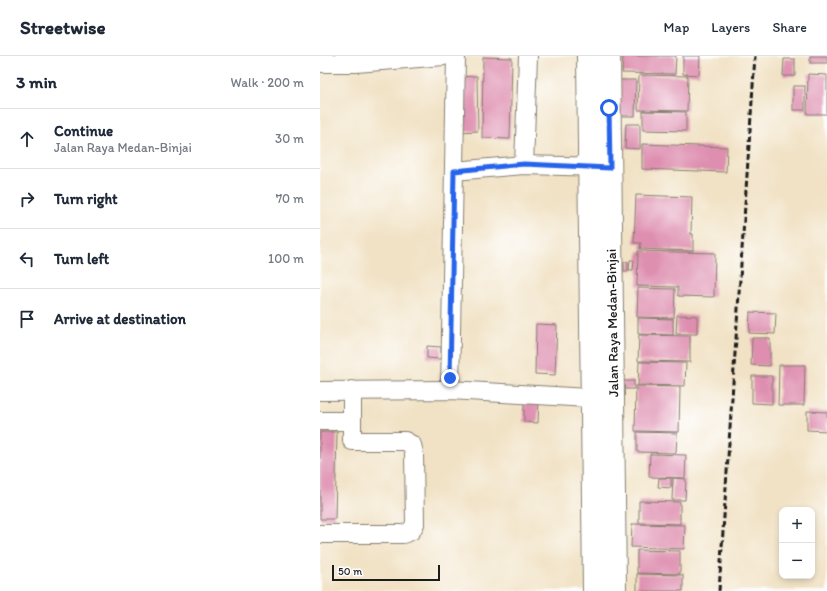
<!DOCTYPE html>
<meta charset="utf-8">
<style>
body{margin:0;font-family:Itim,sans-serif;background:#f6f6f7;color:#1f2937}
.controls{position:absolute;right:12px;bottom:12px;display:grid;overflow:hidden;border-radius:8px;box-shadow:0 2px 6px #0003}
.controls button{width:36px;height:36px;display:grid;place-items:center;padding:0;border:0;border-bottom:1px solid #e0e1e3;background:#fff;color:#1f2937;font:20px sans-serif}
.scale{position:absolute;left:12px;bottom:10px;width:108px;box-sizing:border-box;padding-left:4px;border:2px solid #1c1c1c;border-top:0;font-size:11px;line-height:14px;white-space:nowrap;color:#1c1c1c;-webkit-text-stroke:3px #fff;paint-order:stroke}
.stop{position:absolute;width:12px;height:12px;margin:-9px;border:3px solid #2563eb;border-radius:50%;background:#fff}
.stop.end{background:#2563eb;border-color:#fff;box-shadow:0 1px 4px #0008}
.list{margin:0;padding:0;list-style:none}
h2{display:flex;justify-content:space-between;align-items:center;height:52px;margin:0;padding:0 16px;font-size:17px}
h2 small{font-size:13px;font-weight:400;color:#747a83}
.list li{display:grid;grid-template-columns:26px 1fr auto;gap:12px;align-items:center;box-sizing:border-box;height:60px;padding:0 16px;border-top:1px solid #e0e1e3}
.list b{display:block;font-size:15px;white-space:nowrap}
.list p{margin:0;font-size:13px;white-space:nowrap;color:#747a83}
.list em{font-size:13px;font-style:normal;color:#747a83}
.icon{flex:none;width:22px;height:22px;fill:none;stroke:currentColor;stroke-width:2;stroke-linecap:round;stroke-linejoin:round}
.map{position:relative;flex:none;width:507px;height:535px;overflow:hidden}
header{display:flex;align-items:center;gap:24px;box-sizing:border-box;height:56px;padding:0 20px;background:#fff;border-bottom:1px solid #e0e1e3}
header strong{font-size:19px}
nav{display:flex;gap:22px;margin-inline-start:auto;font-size:14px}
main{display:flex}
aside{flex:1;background:#fff}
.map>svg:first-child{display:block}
</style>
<header>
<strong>Streetwise</strong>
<nav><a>Map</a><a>Layers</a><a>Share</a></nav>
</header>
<main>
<aside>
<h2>3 min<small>Walk · 200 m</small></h2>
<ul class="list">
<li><svg class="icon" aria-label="ahead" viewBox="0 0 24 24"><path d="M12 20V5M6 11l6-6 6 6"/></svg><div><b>Continue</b><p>Jalan Raya Medan-Binjai</p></div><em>30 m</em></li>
<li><svg class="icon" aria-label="right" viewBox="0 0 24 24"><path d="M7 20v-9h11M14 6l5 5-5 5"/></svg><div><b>Turn right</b></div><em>70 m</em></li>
<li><svg class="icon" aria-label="left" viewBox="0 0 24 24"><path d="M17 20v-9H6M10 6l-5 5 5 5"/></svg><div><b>Turn left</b></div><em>100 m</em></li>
<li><svg class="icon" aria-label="arrive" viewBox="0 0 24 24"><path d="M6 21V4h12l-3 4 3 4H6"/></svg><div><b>Arrive at destination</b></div></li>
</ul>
</aside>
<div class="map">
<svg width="507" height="535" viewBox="0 0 507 535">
<rect width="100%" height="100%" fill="#fff"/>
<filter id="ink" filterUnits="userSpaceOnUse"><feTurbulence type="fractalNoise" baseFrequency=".025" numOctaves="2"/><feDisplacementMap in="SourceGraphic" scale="8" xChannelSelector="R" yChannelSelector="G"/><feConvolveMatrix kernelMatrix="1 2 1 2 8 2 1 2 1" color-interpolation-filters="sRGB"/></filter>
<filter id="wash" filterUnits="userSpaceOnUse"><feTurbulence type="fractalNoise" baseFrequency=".012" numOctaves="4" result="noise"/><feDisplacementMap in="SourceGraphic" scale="16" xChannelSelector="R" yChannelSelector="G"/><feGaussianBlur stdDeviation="0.9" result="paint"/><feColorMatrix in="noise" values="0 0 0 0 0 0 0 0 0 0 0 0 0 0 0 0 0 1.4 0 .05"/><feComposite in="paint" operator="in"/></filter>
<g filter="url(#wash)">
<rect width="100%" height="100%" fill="#f1e2c5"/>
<g id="blocks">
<g fill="#de8eaf">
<path d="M 303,0 L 356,0 L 355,18 L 302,17 Z"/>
<path d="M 363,0 L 380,0 L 379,19 L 363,18 Z"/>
<rect x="490" y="0" width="17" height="7"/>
<path d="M 163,1 L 192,2 L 190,83 L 162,82 Z"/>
<path d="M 464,3 L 475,3 L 475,20 L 463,20 Z"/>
<path d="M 488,18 L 507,19 L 507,58 L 487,58 Z"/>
<path d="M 319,19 L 368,20 L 367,55 L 318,54 Z"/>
<path d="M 157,20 L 158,75 L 139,76 L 138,21 Z"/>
<path d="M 300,24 L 316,24 L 315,60 L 299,60 Z"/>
<rect x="473" y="30" width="12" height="24"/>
<path d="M 323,55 L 366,56 L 366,75 L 323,74 Z"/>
<path d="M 306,68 L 320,68 L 320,93 L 305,92 Z"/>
<path d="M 322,88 L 407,91 L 406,116 L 322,113 Z"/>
<path d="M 316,139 L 372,141 L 371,178 L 373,178 L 373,195 L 320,193 L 321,187 L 314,187 Z"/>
<path d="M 318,195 L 395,197 L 394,241 L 358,240 L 358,231 L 317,230 Z"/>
<path d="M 310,204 L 314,204 L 313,214 L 309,214 Z"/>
<rect x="304" y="206" width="4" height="9"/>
<path d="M 318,232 L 355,233 L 354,262 L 317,261 Z"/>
<path d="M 430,256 L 456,257 L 455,278 L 429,277 Z"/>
<path d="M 357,259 L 377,260 L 377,278 L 356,278 Z"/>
<path d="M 318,262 L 353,263 L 353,279 L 318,278 Z"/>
<path d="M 216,268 L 237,269 L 235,319 L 215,318 Z"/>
<path d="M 319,279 L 370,280 L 370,306 L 318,305 Z"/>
<path d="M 432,282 L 450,282 L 450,310 L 431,309 Z"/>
<path d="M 107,290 L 121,291 L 121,303 L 107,302 Z"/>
<path d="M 319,306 L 366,307 L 365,330 L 318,329 Z"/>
<path d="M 459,309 L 485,309 L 484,349 L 458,349 Z"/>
<path d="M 432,320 L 452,320 L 452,348 L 432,347 Z"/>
<rect x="302" y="325" width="12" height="8"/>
<path d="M 316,330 L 360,331 L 359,376 L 315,375 Z"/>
<path d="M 204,343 L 219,343 L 218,367 L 204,366 Z"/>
<path d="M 487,355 L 507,356 L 507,375 L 487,374 Z"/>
<path d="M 0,376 L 17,376 L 15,463 L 0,463 Z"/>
<path d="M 317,376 L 357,377 L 356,397 L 317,396 Z"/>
<path d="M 330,398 L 366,399 L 365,422 L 329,421 Z"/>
<path d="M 339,422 L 351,422 L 351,432 L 338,431 Z"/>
<path d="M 353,422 L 366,423 L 365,444 L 352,444 Z"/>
<path d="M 319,445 L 360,446 L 360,468 L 319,467 Z"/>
<path d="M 312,468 L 365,469 L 364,493 L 311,491 Z"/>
<path d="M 317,494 L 360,495 L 360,518 L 317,517 Z"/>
<path d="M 317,518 L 363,519 L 363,535 L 317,535 Z"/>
</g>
</g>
</g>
<g filter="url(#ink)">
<use href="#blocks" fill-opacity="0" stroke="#867f70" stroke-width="1"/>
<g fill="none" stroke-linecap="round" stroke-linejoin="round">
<defs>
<g id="minor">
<path d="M 0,7 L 36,7 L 124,0"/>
<path d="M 204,109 L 208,0"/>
<path d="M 134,115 L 204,109 L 282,111"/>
<path d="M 130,334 L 136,0"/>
<path d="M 0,335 L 130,334 L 285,343"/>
<path d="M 0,365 L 32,365"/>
<path d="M 0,478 L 83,478 L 91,475 L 95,468 L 94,397 L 92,389 L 85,385 L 32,385 L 32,334"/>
</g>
<g id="major">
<path d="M 268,0 L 274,535"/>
<path d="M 289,0 L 293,343 L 295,535"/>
</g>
</defs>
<use href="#minor" stroke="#867f70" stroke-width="20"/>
<use href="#major" stroke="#867f70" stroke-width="24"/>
<use href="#minor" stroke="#fff" stroke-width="18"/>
<use href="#major" stroke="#fff" stroke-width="22"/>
<path stroke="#1c1c1c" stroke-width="3" stroke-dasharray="6 3" stroke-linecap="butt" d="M 399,535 L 435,0"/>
</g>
</g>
<g fill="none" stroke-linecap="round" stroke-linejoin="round" filter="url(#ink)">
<path stroke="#2563eb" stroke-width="5" d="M 130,322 L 134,115 L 204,108 L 290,112 L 289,52"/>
</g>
<g text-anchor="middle" stroke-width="3.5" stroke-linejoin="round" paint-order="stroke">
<g font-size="14" fill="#1c1c1c" stroke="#fff">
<text transform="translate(292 267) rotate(-91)" y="5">Jalan Raya Medan-Binjai</text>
</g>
</g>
</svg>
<div class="controls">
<button>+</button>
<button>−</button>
</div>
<div class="scale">50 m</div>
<div class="stop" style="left:289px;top:52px"></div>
<div class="stop end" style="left:130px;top:322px"></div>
</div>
</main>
